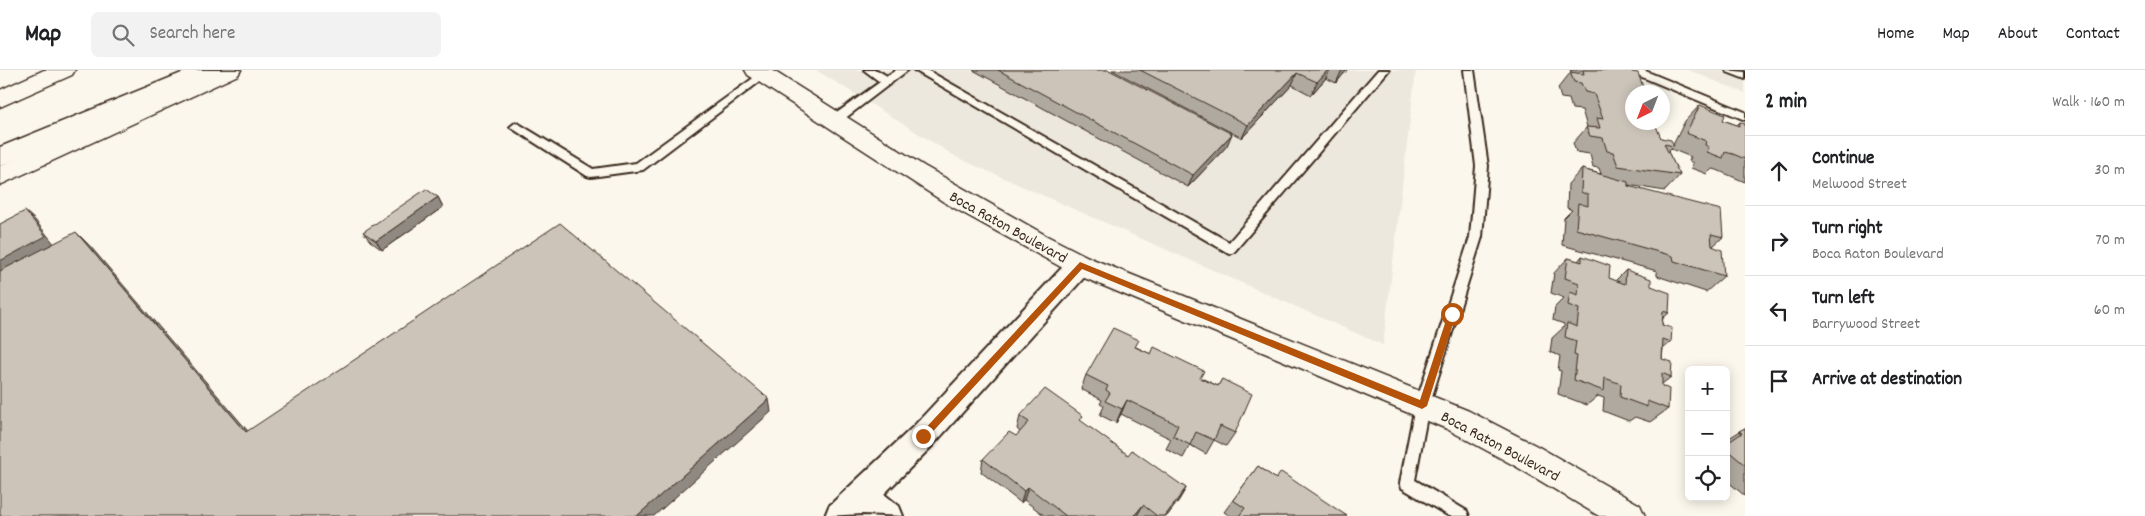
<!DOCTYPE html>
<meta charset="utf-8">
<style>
body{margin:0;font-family:Dekko,sans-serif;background:#f2f2f2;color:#202124}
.controls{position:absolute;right:15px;bottom:15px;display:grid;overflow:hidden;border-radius:8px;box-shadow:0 2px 12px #0003}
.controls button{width:45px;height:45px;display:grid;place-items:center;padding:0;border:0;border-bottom:1px solid #e0e0e0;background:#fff;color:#202124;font:25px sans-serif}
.compass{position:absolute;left:1625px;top:15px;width:45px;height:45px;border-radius:50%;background:#fff;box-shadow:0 2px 12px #0003;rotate:222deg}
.stop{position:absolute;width:15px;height:15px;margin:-11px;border:4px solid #b45309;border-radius:50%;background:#fff}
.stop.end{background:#b45309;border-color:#fff;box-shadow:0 1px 5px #0008}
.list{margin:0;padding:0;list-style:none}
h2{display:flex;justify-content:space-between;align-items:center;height:65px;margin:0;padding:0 20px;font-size:21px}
h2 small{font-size:16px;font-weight:400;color:#757577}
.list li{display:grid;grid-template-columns:32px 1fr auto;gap:15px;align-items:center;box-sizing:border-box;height:70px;padding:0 20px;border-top:1px solid #e0e0e0}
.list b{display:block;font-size:19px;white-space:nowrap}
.list p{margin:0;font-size:16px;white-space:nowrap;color:#757577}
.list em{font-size:16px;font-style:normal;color:#757577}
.icon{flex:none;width:28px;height:28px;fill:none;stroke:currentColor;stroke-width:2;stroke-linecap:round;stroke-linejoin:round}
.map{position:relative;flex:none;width:1745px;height:446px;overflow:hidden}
header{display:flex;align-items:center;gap:30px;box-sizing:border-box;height:70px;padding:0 25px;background:#fff;border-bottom:1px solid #e0e0e0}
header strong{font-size:24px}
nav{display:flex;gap:28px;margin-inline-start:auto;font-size:18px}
.search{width:350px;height:45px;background:#f2f2f2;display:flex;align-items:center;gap:12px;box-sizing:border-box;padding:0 18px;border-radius:8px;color:#757577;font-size:19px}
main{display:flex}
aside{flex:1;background:#fff}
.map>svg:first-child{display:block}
</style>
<header>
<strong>Map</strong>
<div class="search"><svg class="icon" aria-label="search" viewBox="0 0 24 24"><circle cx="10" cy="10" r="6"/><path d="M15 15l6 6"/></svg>Search here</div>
<nav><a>Home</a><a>Map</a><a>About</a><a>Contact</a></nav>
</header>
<main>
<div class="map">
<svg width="1745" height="446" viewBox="0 0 1745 446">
<rect width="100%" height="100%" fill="#fbf7ec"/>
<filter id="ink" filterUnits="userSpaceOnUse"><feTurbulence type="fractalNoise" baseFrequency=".02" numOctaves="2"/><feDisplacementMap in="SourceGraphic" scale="10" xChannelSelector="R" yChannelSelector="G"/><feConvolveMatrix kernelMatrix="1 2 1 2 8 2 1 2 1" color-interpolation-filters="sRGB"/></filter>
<g filter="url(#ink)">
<g fill="#ede8dd">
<path d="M 816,0 L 1416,0 L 1383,275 L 958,88 Z"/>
<path d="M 1688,0 L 1745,0 L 1745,23 Z"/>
</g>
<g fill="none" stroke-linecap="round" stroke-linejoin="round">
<defs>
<g id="service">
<path d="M 864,0 L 877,0 L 887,6 L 896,0 L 908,0 L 839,53 L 831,53 L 830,50 L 831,47 L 880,12 Z"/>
<path d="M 914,0 L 927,0 L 1229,172 L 1378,0 L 1389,0 L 1234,182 L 1230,184 Z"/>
<path d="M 1464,0 L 1474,0 L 1488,96 L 1482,167 L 1429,336 L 1415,410 L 1467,441 L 1469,446 L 1449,446 L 1402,418 L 1400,413 L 1415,336 L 1470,167 L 1476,96 Z"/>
<path d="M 1629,0 L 1643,0 L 1745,42 L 1745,50 L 1630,2 Z"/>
<path d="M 1726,0 L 1745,2 L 1745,9 L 1727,2 Z"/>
<path d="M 763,1 L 768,4 L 767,6 L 643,100 L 591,107 L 587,106 L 510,57 L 515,53 L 519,54 L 593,99 L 636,93 Z"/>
</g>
<path id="minor" d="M 1080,185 L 1089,188 L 1093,195 L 1089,202 L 933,375 L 884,424 L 899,436 L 903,446 L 863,444 L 825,446 L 829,436 L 913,357 L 1071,188 Z"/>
<path id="tertiary" d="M 745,0 L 772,0 L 924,96 L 1047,166 L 1090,188 L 1469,341 L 1539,377 L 1640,435 L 1645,446 L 1599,446 L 1517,397 L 1447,359 L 1070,202 L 947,134 L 748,5 Z"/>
<path id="secondary" d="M 210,0 L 241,0 L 238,5 L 0,115 L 0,96 Z"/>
<g id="motorway">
<path d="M 44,0 L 75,0 L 72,5 L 0,37 L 0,20 Z"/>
<path d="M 189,0 L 221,0 L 218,5 L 0,96 L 0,77 Z"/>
</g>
</defs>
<use href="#service" stroke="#3b2a1e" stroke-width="4"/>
<use href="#minor" stroke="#3b2a1e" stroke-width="4"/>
<use href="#tertiary" stroke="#3b2a1e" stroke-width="3"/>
<use href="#secondary" stroke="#3b2a1e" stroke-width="3"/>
<use href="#motorway" stroke="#3b2a1e" stroke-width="3"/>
<use href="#service" fill="#fbf7ec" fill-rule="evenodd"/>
<use href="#minor" fill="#fbf7ec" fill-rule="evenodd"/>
<use href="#tertiary" fill="#fbf7ec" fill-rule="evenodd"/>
<use href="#secondary" fill="#fbf7ec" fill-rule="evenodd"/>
<use href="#motorway" fill="#fbf7ec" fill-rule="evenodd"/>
</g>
<g fill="#afa99f" stroke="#3b2a1e">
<path d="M 973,0 L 1109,0 L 1227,76 L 1188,117 Z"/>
<path d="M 1112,0 L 1347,0 L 1336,13 L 1326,8 L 1311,25 L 1292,15 L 1242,68 Z"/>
<path d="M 1570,0 L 1631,0 L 1632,22 L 1650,55 L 1661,68 L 1673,75 L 1685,51 L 1700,35 L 1723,50 L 1737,55 L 1740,52 L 1745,54 L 1745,112 L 1717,100 L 1712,99 L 1707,104 L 1691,98 L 1693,93 L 1689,91 L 1691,87 L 1671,79 L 1672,78 L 1668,82 L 1680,105 L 1665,121 L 1628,115 L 1723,167 L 1712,177 L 1724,206 L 1706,222 L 1657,206 L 1657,201 L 1562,175 L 1564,148 L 1572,140 L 1567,138 L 1568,114 L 1582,99 L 1601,104 L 1599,98 L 1593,97 L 1590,84 L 1576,82 L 1573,73 L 1587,57 L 1582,40 L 1572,39 L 1569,29 L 1561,28 L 1558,18 L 1571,2 Z"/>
<path d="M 438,127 L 443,137 L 382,180 L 370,171 L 363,162 Z"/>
<path d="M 1582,186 L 1609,208 L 1615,211 L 1626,200 L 1651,216 L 1669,243 L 1663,248 L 1662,255 L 1671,272 L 1663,279 L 1662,289 L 1671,307 L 1662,314 L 1662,316 L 1668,339 L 1650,352 L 1635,347 L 1629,351 L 1603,341 L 1604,328 L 1598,326 L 1587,335 L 1558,324 L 1561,301 L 1558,300 L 1560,286 L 1550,282 L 1552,268 L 1564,257 L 1564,254 L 1553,250 L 1555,237 L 1564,228 L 1551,223 L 1554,203 L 1568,188 L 1578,191 Z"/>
<path d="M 1136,277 L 1218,316 L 1222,309 L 1235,363 L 1226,376 L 1214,370 L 1206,384 L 1190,375 L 1183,388 L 1166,379 L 1171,369 L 1121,344 L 1116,353 L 1100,345 L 1104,336 L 1100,334 L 1102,330 L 1081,319 L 1086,305 Z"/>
<path d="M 1020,346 L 1081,352 L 1128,385 L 1186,418 L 1179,430 L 1167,446 L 1045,446 L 1024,430 L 1021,433 L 981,402 L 983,389 L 1016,366 L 1020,362 L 1017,359 Z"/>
<path d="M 1745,358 L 1745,426 L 1726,410 L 1726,370 Z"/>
<path d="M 1258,396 L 1276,409 L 1347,446 L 1230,446 L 1224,442 Z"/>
</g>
<g fill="#8f8982" stroke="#3b2a1e">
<path d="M 1328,0 L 1330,0 L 1326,8 L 1311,25 L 1317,12 Z"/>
<path d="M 1342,0 L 1347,0 L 1336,13 Z"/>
<path d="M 1297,3 L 1292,15 L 1242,68 L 1248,55 Z"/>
<path d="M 1232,64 L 1227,76 L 1188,117 L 1193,105 Z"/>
<path d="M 438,127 L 443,137 L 382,180 L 376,171 Z"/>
<path d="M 25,141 L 35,150 L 55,175 L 0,206 L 0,191 Z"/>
<path d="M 76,162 L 90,176 L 259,374 L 246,362 Z"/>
<path d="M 769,329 L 771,342 L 654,446 L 637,446 Z"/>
<path d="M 1127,330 L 1121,344 L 1116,353 L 1122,339 Z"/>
<path d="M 1028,417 L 1024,430 L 1021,433 L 1024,421 Z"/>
<path d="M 1186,418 L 1179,430 L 1167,446 L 1165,446 Z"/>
<path d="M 1143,435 L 1137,446 L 1134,446 Z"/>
</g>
<g fill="#ccc4b9" stroke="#3b2a1e">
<path d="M 998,0 L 1109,0 L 1232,64 L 1193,105 Z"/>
<path d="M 1140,0 L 1328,0 L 1317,12 L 1297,3 L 1248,55 Z"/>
<path d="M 1583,0 L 1631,0 L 1632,2 L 1638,3 L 1645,22 L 1632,22 L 1632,52 L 1649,52 L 1650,55 L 1656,56 L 1661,68 L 1671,70 L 1674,76 L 1664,74 L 1680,105 L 1618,96 L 1613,82 L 1607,81 L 1603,68 L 1590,66 L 1586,57 L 1600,58 L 1597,48 L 1603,49 L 1594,24 L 1585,22 L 1581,13 L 1574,12 L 1570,2 L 1584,4 Z"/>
<path d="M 1700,35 L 1725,45 L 1723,50 L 1739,56 L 1740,52 L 1745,54 L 1745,89 L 1733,84 L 1725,82 L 1723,88 L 1707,82 L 1709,77 L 1705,75 L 1706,71 L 1686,63 Z"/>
<path d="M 1582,99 L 1628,112 L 1628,116 L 1721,140 L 1723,167 L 1711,164 L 1712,176 L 1722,180 L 1724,206 L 1674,191 L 1673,186 L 1576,159 L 1578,133 L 1588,136 L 1588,125 L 1581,122 Z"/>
<path d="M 426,119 L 438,127 L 376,171 L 363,162 Z"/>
<path d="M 25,141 L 46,166 L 0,191 L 0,154 Z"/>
<path d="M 560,153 L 769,329 L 637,446 L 0,446 L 0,201 L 76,162 L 246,362 Z"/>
<path d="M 1582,186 L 1610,196 L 1609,208 L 1625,214 L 1626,200 L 1651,209 L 1651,216 L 1670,223 L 1669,243 L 1663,241 L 1662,255 L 1672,258 L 1671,272 L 1663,269 L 1662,289 L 1672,292 L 1671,307 L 1662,303 L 1662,316 L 1669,319 L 1668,339 L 1647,331 L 1647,337 L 1620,327 L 1621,314 L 1605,308 L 1604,321 L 1574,310 L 1577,286 L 1574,285 L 1576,271 L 1565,267 L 1567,253 L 1577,257 L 1579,239 L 1568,235 L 1570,222 L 1578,225 L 1579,213 L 1565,208 L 1568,188 L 1582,192 Z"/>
<path d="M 1113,258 L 1139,270 L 1135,277 L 1151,284 L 1154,277 L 1204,301 L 1200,308 L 1218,316 L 1222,309 L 1252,324 L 1235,363 L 1220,356 L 1214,370 L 1196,362 L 1190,375 L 1173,366 L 1178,355 L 1127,330 L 1122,339 L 1105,331 L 1110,323 L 1106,320 L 1108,316 L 1086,305 Z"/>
<path d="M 1045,319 L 1083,346 L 1080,350 L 1128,385 L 1132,380 L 1186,418 L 1165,446 L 1157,446 L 1143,435 L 1134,446 L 1066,446 L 1028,417 L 1024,421 L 983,389 L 1009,362 L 1016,366 L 1029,352 L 1020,346 Z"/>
<path d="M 1745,358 L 1745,395 L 1726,379 L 1726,374 L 1742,363 L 1739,361 Z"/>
<path d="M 1258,396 L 1276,409 L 1281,402 L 1347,446 L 1239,446 L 1245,438 L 1233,430 Z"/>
</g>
</g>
<path fill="#b45309" d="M 1080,192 L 1420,330 L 1448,244 L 1452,241 L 1456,244 L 1427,336 L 1422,339 L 1082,199 L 926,369 L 920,369 L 920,364 Z"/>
<g text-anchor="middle" stroke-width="5" stroke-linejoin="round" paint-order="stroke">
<g font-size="16" fill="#3b2a1e" stroke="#fbf7ec">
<text transform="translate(1009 156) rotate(29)" y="6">Boca Raton Boulevard</text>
<text transform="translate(1501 375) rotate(28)" y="6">Boca Raton Boulevard</text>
</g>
</g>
</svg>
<div class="controls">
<button>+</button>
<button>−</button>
<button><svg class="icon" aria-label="locate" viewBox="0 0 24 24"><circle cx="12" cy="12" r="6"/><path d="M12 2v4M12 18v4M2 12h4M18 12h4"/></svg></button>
</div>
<svg class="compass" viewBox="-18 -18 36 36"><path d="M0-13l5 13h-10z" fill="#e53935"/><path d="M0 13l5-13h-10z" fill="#757577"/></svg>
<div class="stop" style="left:1452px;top:244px"></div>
<div class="stop end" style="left:923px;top:366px"></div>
</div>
<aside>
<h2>2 min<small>Walk · 160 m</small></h2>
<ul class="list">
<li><svg class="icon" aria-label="ahead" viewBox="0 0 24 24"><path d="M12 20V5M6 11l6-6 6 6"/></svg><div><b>Continue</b><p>Melwood Street</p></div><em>30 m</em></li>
<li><svg class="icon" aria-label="right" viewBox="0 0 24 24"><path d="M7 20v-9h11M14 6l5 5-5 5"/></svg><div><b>Turn right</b><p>Boca Raton Boulevard</p></div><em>70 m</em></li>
<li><svg class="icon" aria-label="left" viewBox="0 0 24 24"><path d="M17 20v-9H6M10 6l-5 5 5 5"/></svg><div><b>Turn left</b><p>Barrywood Street</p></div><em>60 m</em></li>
<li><svg class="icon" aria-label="arrive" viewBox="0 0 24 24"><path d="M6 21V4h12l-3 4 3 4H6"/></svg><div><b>Arrive at destination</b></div></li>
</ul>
</aside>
</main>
